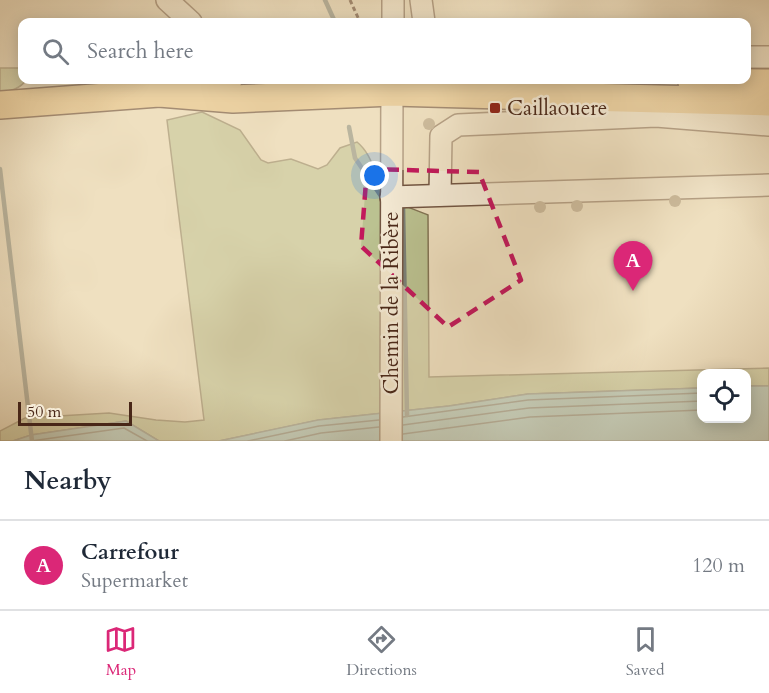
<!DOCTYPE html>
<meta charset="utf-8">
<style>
body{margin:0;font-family:Cardo,serif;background:#f2f2f3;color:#1f2937}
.controls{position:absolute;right:18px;bottom:18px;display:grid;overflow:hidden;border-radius:12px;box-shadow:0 3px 15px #0003}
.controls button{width:54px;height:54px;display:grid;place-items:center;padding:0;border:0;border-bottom:2px solid #e0e1e3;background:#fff;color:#1f2937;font:30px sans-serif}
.scale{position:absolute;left:18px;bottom:15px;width:114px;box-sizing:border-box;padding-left:6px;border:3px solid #492718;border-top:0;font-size:16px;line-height:21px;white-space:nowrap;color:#492718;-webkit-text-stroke:4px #f5ebd6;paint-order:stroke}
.you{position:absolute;left:375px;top:176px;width:21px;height:21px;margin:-15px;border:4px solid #fff;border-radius:50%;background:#1a73e8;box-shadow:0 0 0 9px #1a73e833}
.badge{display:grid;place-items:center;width:39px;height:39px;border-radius:50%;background:#db2777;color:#fff;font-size:20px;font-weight:700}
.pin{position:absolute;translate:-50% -50px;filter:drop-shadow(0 2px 3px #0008)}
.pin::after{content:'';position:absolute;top:32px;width:21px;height:18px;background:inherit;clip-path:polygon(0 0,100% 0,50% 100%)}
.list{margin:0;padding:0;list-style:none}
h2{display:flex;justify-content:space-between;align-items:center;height:78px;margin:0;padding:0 24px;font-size:26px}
h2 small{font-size:20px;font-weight:400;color:#747a83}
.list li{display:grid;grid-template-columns:39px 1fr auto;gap:18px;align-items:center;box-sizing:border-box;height:90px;padding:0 24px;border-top:2px solid #e0e1e3}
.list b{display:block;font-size:22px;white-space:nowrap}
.list p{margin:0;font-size:20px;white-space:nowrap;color:#747a83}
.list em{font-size:20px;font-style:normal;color:#747a83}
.icon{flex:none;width:33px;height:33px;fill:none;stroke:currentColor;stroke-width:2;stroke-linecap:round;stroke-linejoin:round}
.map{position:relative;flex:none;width:769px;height:441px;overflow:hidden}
.search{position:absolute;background:#fff;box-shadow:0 3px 15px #0003;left:18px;right:18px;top:18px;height:66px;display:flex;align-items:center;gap:15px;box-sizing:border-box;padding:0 21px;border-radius:12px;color:#747a83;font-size:22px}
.sheet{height:168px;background:#fff}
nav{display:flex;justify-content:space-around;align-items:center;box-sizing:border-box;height:84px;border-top:2px solid #e0e1e3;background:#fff;font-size:16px;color:#747a83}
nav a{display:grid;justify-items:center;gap:3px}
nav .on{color:#db2777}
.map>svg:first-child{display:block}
</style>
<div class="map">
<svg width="769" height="441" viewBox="0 0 769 441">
<rect width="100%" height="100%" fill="#efe0c0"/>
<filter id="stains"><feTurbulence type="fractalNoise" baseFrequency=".00333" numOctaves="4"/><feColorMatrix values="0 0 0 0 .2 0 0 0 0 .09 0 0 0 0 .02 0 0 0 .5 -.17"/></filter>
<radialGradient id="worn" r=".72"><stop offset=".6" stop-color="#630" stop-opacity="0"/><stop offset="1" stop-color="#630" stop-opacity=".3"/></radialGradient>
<g fill="#bbc291" stroke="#827454" stroke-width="1.5">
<path d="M 0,68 L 22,68 L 22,80 L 26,80 C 21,88 10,92 0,92 Z"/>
<path d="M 202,112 L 240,130 L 261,160 L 268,163 L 291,159 L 318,169 L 327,165 L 340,148 L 357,142 C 373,155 374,175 385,192 C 393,204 415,209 428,215 L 429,377 L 769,368 L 769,386 L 747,386 L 746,374 L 702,374 L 701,388 L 528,394 L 449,406 L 319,420 L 219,441 L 159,441 L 126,421 L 31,435 L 13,441 L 0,441 L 0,431 L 25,418 L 109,413 L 156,420 L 185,422 L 204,420 L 167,120 Z"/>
</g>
<g fill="#9abcb8" stroke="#7a8078" stroke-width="1.5">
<path d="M 747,386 L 769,386 L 769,441 L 219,441 L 318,420 L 449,406 L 528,394 L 701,388 L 702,418 L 746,418 Z"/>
<path d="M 126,421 L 159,441 L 13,441 L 31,435 Z"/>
</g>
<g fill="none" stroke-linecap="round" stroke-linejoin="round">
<g stroke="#727268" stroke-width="1.5">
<path d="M 403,417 L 528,400 L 702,393"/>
<path d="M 403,425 L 529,408 L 702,401"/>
<path d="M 403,434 L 530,417 L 702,410"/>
<path d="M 31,441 L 124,428 L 147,441"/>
<path d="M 248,441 L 319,426 L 379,420"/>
<path d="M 285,441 L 321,433 L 379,427"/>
</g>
<g stroke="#7a8078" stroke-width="4.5">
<path d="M 325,0 L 335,22"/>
<path d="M 349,127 L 355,158 L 383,199"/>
<path d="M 0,169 L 32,441"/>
<path d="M 403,207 L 407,415"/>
</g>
<defs>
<g id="minor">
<path d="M 167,0 L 191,22"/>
<path d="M 421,0 L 424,22"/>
<path d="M 393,22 L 393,0"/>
<path d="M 746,57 L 769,57"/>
<path d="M 440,195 L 441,136 L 458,125 L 656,116 L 769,125"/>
<path d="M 391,197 L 769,185"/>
<path d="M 391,441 L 392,80"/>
</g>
<g id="major">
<path d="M 692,82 L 769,83"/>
<path d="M 159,93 L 233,99 L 392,92 L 769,102"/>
<path d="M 0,105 L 159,93 L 228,80"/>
</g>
</defs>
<use href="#minor" stroke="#725542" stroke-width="24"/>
<use href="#major" stroke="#492718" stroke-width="30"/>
<path stroke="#492718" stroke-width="3" stroke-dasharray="4.5 3" stroke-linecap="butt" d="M 350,0 L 360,22"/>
<use href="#minor" stroke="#f5ebd6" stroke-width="21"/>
<use href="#major" stroke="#e8c080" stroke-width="27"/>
</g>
<g fill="#a49074">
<circle cx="429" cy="124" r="6"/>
<circle cx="675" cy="201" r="6"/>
<circle cx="577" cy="206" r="6"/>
<circle cx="540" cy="207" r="6"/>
</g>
<path d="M0 0H769V441H0ZM 367,169 L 479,172 L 521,280 L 448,327 L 361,246 Z" fill="#efe0c0" fill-opacity=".55" fill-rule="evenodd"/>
<path fill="none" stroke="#c2185b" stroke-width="4.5" stroke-dasharray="12 8" stroke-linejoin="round" d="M 367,169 L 479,172 L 521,280 L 448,327 L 361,246 Z"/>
<rect fill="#8f2418" stroke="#f5ebd6" stroke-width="2" x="489" y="102" width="12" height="12" rx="3"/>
<g text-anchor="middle" stroke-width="5" stroke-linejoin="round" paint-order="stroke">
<g font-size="21" fill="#492718" stroke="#f5ebd6" text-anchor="start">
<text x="507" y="115">Caillaouere</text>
</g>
<g font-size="21" fill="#492718" stroke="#f5ebd6">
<text transform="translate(391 303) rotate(-90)" y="7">Chemin de la Ribère</text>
</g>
</g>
<rect width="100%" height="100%" filter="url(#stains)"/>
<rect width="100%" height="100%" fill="url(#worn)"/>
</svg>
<div class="controls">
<button><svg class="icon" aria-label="locate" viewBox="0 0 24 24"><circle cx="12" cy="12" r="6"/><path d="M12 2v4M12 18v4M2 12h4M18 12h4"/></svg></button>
</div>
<div class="scale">50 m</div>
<div class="you"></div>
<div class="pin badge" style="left:633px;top:291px">A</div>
<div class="search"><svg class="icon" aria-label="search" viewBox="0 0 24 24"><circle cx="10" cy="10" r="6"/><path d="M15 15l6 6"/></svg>Search here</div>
</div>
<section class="sheet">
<h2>Nearby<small></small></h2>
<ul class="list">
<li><span class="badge">A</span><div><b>Carrefour</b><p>Supermarket</p></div><em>120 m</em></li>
</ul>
</section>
<nav>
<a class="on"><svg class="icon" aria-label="map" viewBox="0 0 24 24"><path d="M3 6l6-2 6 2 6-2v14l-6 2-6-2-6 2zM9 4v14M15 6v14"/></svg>Map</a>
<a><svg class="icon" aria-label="directions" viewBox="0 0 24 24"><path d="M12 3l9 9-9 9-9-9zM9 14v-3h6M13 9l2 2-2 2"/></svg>Directions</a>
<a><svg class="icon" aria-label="saved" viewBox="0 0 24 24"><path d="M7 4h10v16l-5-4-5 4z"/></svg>Saved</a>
</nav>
